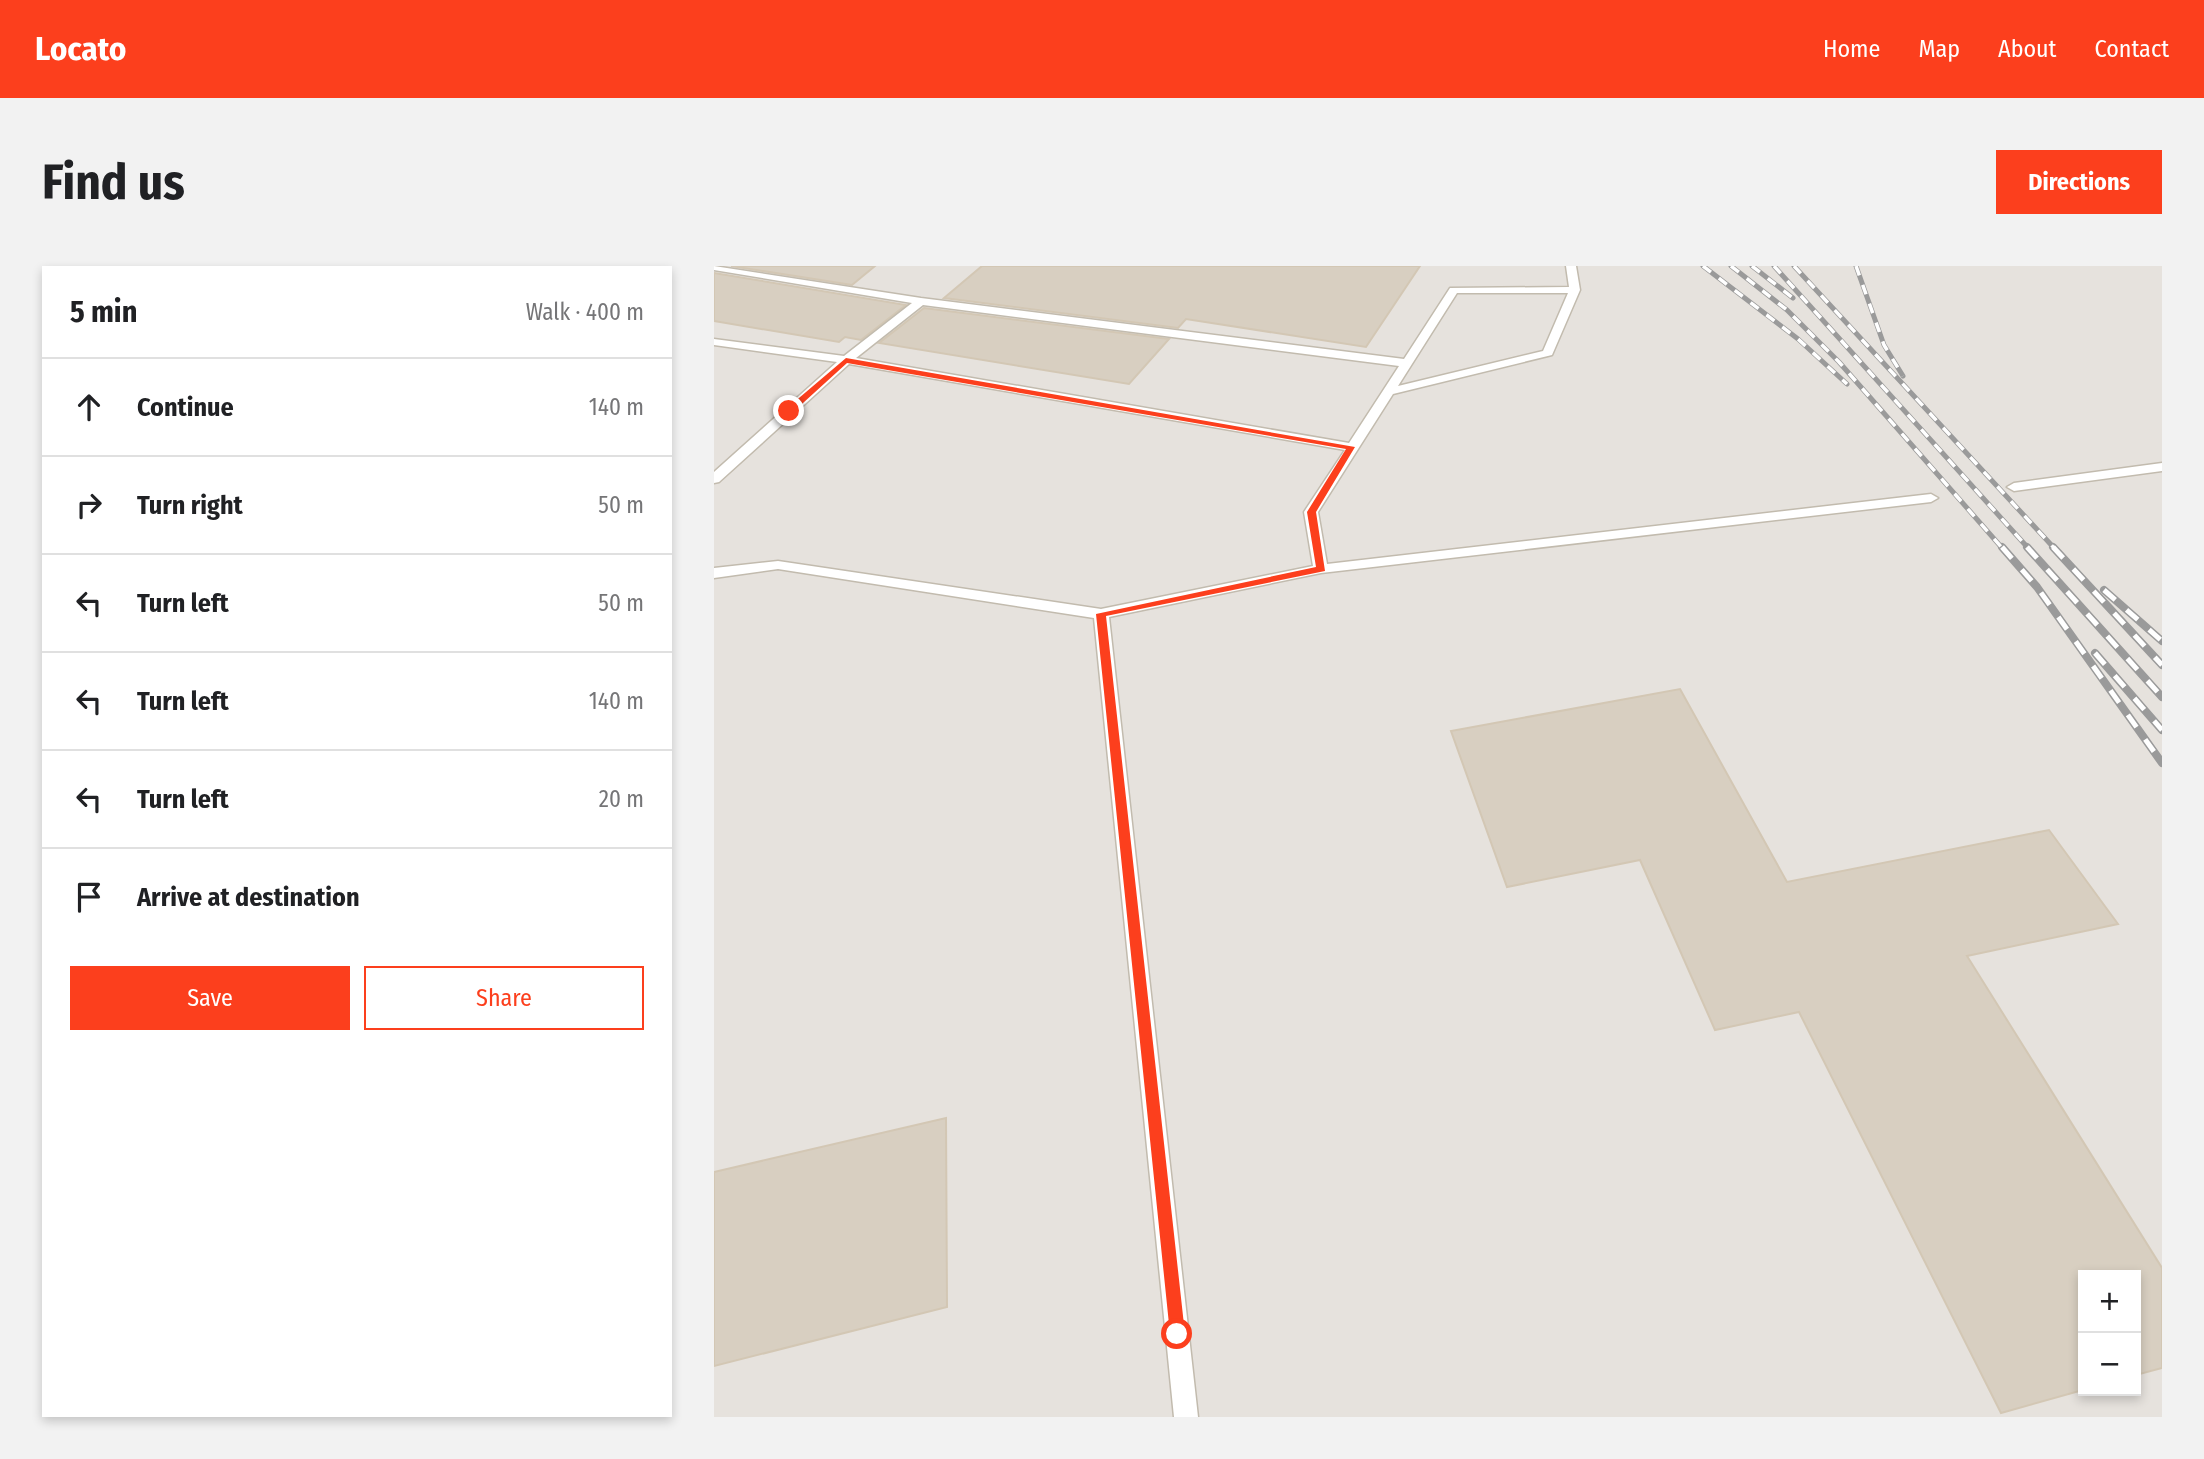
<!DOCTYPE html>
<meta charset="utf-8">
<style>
body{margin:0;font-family:"Fira Sans Condensed",sans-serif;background:#f2f2f2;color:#202124}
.controls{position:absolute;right:21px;bottom:21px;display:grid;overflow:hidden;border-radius:0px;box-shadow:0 4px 10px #0003}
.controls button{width:63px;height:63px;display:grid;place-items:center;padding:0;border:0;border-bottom:2px solid #e0e0e0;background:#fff;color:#202124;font:35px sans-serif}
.stop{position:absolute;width:21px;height:21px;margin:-16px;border:5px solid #fc3f1d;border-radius:50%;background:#fff}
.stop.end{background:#fc3f1d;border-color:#fff;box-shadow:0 2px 7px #0008}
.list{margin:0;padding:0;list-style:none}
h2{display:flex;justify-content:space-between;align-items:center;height:91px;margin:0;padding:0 28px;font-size:30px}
h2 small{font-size:23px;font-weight:400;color:#757577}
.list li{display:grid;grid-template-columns:46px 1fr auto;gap:21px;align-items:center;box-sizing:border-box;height:98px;padding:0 28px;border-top:2px solid #e0e0e0}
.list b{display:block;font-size:26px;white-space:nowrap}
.list em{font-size:23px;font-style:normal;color:#757577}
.actions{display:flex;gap:14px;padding:21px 28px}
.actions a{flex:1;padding:16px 0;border:2px solid #fc3f1d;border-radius:0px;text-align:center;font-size:24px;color:#fc3f1d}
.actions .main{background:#fc3f1d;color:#fff}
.icon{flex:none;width:38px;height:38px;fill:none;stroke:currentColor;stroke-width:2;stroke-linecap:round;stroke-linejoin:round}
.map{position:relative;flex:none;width:1448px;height:1151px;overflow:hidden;border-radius:0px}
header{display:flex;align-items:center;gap:42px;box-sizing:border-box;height:98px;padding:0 35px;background:#fc3f1d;color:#fff}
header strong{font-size:33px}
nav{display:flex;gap:38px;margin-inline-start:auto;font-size:24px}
.intro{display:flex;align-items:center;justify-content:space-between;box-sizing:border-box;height:168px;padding:0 42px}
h1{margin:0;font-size:49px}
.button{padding:18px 32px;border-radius:0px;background:#fc3f1d;color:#fff;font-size:24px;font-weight:700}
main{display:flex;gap:42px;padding:0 42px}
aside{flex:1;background:#fff;border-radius:0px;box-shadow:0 4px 10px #0003}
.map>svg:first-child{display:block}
</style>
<header>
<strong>Locato</strong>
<nav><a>Home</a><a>Map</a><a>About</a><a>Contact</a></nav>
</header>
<div class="intro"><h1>Find us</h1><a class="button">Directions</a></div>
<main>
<aside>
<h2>5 min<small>Walk · 400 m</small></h2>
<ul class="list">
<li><svg class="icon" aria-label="ahead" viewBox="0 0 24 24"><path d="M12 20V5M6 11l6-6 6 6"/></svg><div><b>Continue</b></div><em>140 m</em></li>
<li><svg class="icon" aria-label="right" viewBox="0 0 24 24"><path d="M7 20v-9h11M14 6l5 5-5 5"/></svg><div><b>Turn right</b></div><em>50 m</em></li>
<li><svg class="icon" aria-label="left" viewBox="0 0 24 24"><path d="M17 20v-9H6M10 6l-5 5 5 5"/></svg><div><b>Turn left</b></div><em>50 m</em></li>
<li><svg class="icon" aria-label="left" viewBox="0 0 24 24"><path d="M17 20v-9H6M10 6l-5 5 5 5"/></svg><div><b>Turn left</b></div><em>140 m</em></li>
<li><svg class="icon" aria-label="left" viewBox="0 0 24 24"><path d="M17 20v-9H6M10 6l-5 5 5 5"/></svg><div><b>Turn left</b></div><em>20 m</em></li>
<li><svg class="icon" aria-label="arrive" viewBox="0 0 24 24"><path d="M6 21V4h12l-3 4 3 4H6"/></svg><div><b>Arrive at destination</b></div></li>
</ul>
<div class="actions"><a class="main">Save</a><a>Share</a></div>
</aside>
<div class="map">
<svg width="1448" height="1151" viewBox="0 0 1448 1151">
<rect width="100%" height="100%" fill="#f6f3ec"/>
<path fill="#e6e2dd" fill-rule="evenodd" d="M 0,0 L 1448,0 L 1448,1151 L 0,1151 ZM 1369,1009 L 1422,1009 L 1422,1125 L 1369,1125 Z"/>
<g fill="#d8cfc1" stroke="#d3c7b4" stroke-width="2">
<path d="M 17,0 L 161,0 L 138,19 Z"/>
<path d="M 268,0 L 706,0 L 652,81 L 472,53 L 464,62 L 230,32 Z"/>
<path d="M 0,7 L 192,39 L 147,74 L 131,71 L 125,76 L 0,55 Z"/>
<path d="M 210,42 L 455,73 L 415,118 L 165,77 Z"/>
<path d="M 966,423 L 1073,616 L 1335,564 L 1404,658 L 1253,690 L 1448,1002 L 1448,1102 L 1422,1109 L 1422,1009 L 1369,1009 L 1369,1124 L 1287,1147 L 1085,746 L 1001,764 L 926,594 L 793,621 L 737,465 Z"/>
<path d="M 232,852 L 233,1041 L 0,1100 L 0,906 Z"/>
</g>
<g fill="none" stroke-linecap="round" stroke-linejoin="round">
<defs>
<g id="service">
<path d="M 0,0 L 207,32 L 690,93 L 736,22 L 855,21 L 852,0 L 862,0 L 866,24 L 838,89 L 679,128 L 604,246 L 613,298 L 1217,228 L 1224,232 L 1217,236 L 607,307 L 395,351 L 484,1151 L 460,1151 L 380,352 L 64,303 L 0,312 L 0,302 L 64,295 L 387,343 L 599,300 L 590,246 L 631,184 L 135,98 L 5,216 L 0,217 L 0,206 L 123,96 L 0,79 L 0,73 L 130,90 L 198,37 L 0,4 ZM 743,27 L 854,27 L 829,85 L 684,120 ZM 209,39 L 685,100 L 635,177 L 142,92 Z"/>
<path d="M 1448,197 L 1448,205 L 1300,225 L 1293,221 L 1300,217 Z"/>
</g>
</defs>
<use href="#service" stroke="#c2bbae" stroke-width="3"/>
<use href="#service" fill="#fff" fill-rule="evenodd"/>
<defs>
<g id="rail-far1">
<path d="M 989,0 L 1084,73 L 1133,118"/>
<path d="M 1017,0 L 1073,44 L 1125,96 L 1289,283"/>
<path d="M 1038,0 L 1079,32"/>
<path d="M 1060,0 L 1315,283"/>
<path d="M 1080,0 L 1341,283"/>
<path d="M 1142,0 L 1170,79 L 1189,110"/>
</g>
<g id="rail">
<path d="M 1288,281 L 1323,321 L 1448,497"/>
<path d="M 1313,281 L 1448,431"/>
<path d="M 1339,281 L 1448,399"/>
<path d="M 1390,324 L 1448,375"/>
<path d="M 1381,387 L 1448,464"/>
</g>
</defs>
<use href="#rail-far1" stroke="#9a9a9a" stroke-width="5"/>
<use href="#rail" stroke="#9a9a9a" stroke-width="8"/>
<use href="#rail-far1" stroke="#fff" stroke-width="3.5" stroke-dasharray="10" stroke-linecap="butt"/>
<use href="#rail" stroke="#fff" stroke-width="5" stroke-dasharray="15" stroke-linecap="butt"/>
</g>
<path fill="#fc3f1d" d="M 132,92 L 641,181 L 602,246 L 611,305 L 392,350 L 471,1068 L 463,1075 L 456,1068 L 382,348 L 602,301 L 593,246 L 632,183 L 133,97 L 78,147 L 72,147 L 72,143 Z"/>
</svg>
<div class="controls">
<button>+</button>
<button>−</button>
</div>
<div class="stop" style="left:463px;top:1068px"></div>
<div class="stop end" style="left:75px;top:145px"></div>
</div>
</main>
